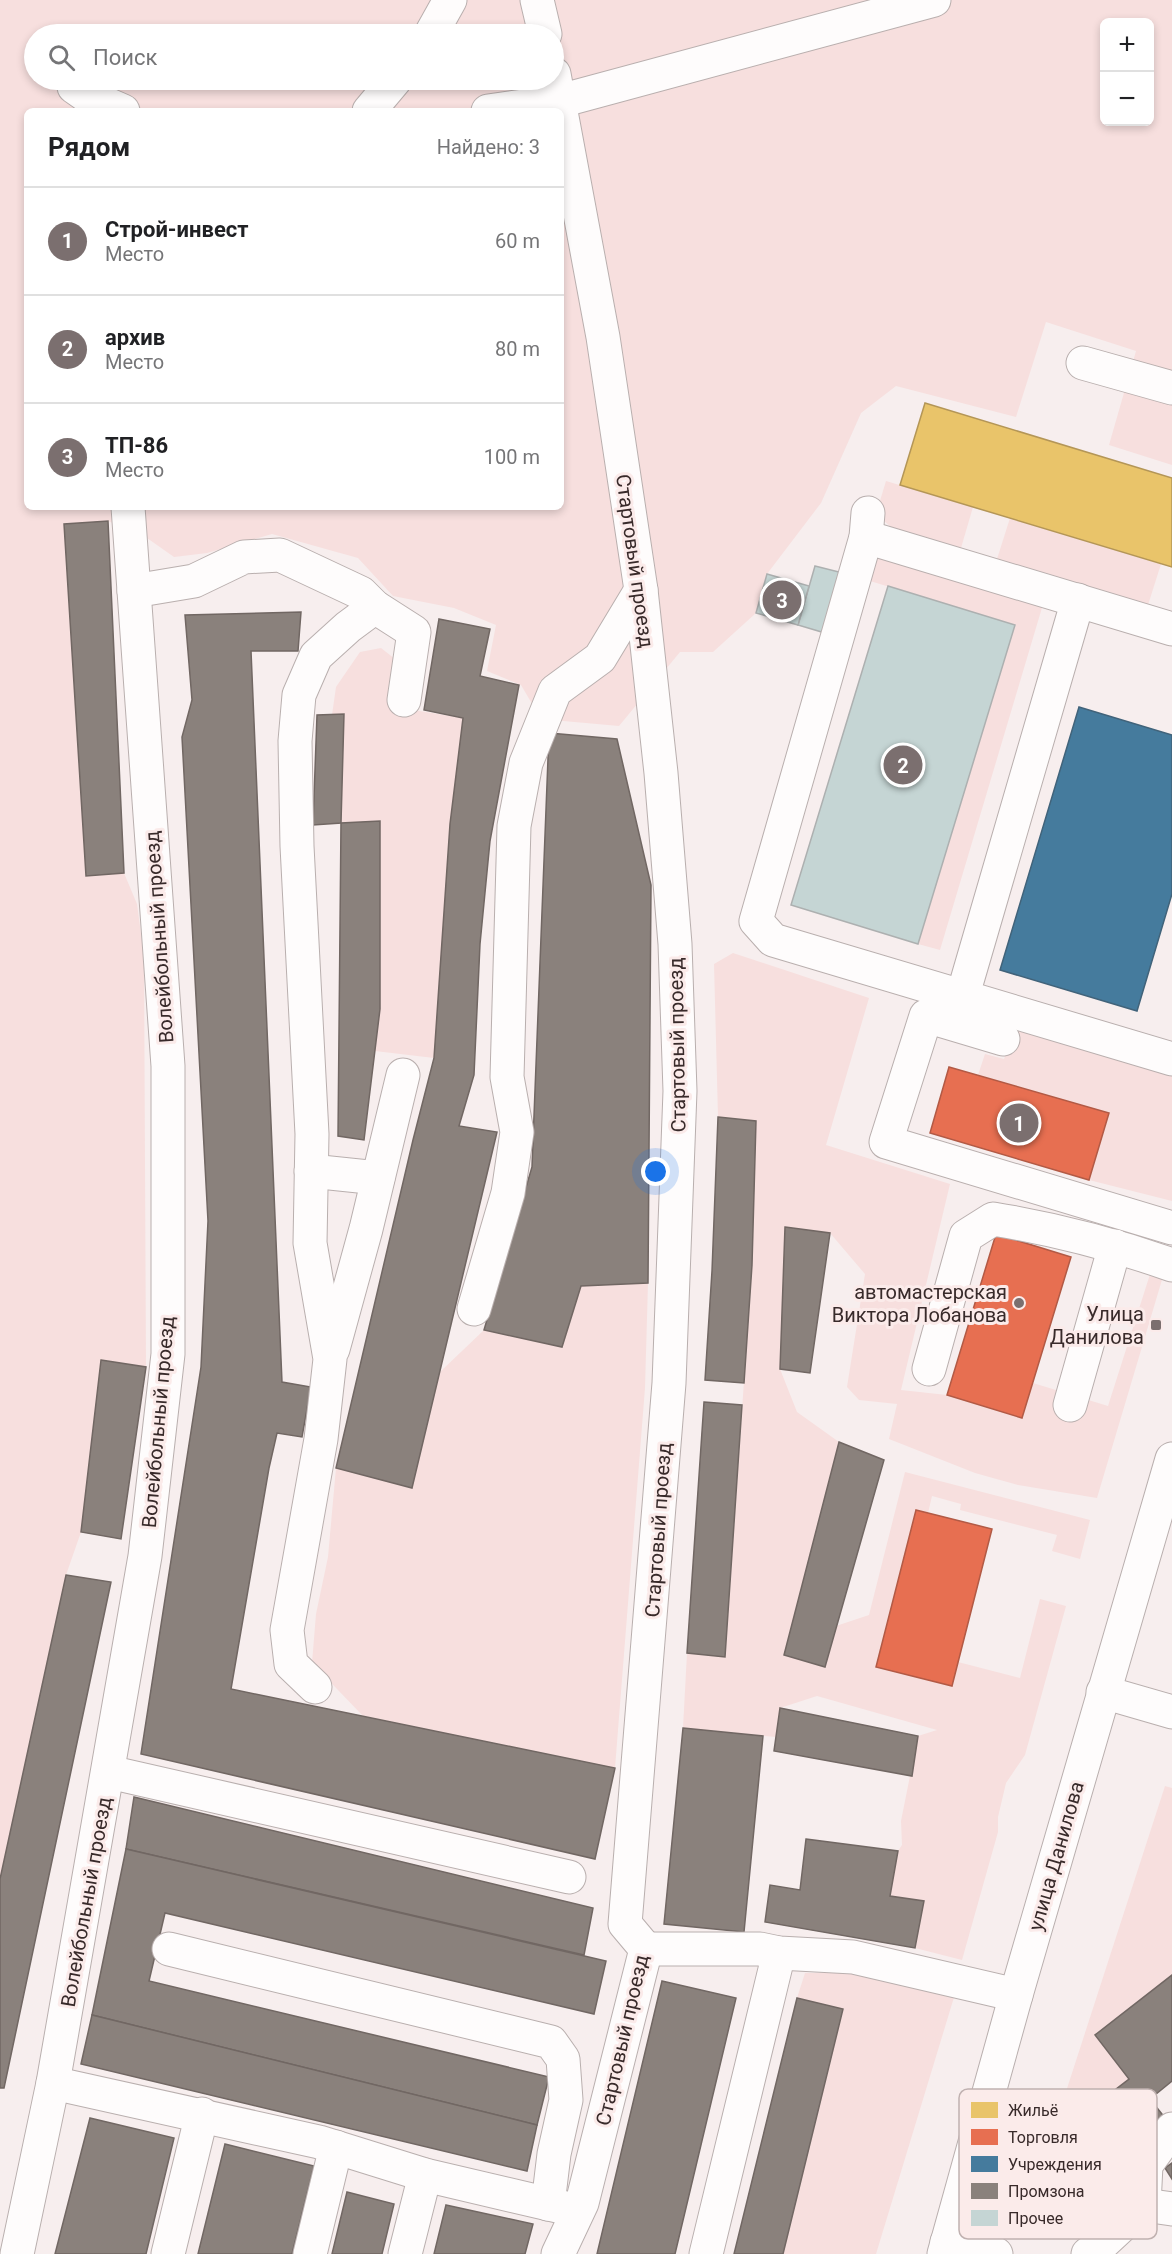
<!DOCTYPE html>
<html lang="ru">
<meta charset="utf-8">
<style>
body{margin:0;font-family:Roboto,sans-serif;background:#f6f6f6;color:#202124}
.controls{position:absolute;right:18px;top:18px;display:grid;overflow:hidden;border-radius:9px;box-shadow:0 3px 9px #0003}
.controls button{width:54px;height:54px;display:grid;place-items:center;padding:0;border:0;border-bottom:2px solid #e0e0e0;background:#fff;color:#202124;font:30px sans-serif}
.you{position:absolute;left:656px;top:1172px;width:21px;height:21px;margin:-15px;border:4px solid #fff;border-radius:50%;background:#1a73e8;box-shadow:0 0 0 9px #1a73e833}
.badge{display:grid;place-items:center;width:39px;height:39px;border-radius:50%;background:#7b6f6f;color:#fff;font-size:20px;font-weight:700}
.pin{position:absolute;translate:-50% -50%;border:3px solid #fff;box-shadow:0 2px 6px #0006}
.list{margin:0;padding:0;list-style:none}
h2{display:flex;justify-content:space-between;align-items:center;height:78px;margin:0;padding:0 24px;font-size:26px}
h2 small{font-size:20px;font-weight:400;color:#757577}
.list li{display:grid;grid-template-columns:39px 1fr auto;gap:18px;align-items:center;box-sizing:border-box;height:108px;padding:0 24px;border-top:2px solid #e0e0e0}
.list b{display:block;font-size:22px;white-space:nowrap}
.list p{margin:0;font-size:20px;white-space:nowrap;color:#757577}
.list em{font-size:20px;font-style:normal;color:#757577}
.icon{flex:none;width:33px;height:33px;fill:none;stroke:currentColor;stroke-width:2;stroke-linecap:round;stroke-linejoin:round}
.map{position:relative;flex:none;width:1172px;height:2254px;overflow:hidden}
.search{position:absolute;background:#fff;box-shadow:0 3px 9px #0003;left:24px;top:24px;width:540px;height:66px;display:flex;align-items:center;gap:15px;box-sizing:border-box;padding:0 21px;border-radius:33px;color:#757577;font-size:22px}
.panel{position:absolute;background:#fff;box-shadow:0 3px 9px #0003;left:24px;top:108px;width:540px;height:402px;border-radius:9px}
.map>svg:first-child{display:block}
</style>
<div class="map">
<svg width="1172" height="2254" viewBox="0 0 1172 2254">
<rect width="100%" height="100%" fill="#f7eeee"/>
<g fill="#f7dfde" fill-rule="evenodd">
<path d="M 0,0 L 1172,0 L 1172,465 L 1109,445 L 1136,351 L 1046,322 L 1016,417 L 896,386 L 861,413 L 821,503 L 767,574 L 756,613 L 713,652 L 680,652 L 619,726 L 541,719 L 521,685 L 487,671 L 496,625 L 454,608 L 393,596 L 358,558 L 272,534 L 207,553 L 174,557 L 147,538 L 108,521 L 64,524 L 86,876 L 124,873 L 137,904 L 144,956 L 146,1367 L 101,1360 L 81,1532 L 66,1575 L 0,1879 ZM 1104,22 L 1150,22 L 1150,122 L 1104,122 ZM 34,34 L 554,34 L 554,80 L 34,80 ZM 27,111 L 561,111 L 561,507 L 27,507 Z"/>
<path d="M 886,481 L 973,507 L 961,548 L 891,527 L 876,514 Z"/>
<path d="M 1010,518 L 1161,564 L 1148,605 L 997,559 Z"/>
<path d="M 880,552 L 1044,601 L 940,950 L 918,944 L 1014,625 L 870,581 Z"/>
<path d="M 381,648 L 395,659 L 389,706 L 463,718 L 450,824 L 434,1058 L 375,1051 L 380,1009 L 380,821 L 341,823 L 344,714 L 332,715 L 336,687 L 360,652 Z"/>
<path d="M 733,953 L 869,998 L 826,1145 L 950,1184 L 901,1390 L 947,1395 L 1022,1417 L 1033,1383 L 1108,1406 L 1152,1268 L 1164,1273 L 1097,1498 L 1018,1485 L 975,1473 L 889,1439 L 897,1404 L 859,1400 L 847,1387 L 865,1274 L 830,1233 L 785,1227 L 780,1369 L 797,1412 L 839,1442 L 784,1655 L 825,1667 L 836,1626 L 869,1615 L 905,1472 L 1090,1520 L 1080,1559 L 1052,1551 L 1057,1535 L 960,1510 L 961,1504 L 932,1496 L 928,1513 L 916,1510 L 876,1667 L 952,1686 L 958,1662 L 1020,1678 L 1040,1599 L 1066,1606 L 1025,1755 L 1006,1783 L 998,1817 L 998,1832 L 962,1960 L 915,1948 L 923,1901 L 890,1896 L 898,1851 L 902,1845 L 901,1821 L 918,1736 L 937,1730 L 817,1696 L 780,1708 L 776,1737 L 683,1728 L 687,1653 L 725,1657 L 752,1265 L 756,1121 L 718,1117 L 714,964 Z"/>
<path d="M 1017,1027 L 1172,1076 L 1172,1201 L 1089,1180 L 1108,1113 L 978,1075 L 985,1054 L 1004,1059 Z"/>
<path d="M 648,1283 L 645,1388 L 615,1768 L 363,1716 L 312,1663 L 316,1614 L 328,1557 L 336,1468 L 373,1430 L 440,1372 L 484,1330 L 562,1347 L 581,1286 Z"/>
<path d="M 1165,1786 L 1172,1788 L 1172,1975 L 1095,2034 L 1129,2079 L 1064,2129 L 1077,2147 L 1038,2178 Z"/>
<path d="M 805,1973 L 849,1973 L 955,1994 L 876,2254 L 783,2254 L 843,2010 L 797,1998 Z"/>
</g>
<path fill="#e9c46a" stroke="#b49657" stroke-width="1.5" d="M 925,403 L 1172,478 L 1172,567 L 900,485 Z"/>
<g fill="#e76f51" stroke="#b25a45" stroke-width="1.5">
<path d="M 949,1067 L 1109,1113 L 1089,1180 L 930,1133 Z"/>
<path d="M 996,1234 L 1071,1257 L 1022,1418 L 947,1395 Z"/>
<path d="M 916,1510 L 992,1529 L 952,1686 L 876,1667 Z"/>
</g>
<path fill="#457b9d" stroke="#41637a" stroke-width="1.5" d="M 1079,707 L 1172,735 L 1172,894 L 1137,1011 L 1000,970 Z"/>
<g fill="#8a817c" stroke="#716763" stroke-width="1.5">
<path d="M 108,521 L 124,873 L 86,876 L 64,524 Z"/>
<path d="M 301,612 L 298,651 L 251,651 L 282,1382 L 311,1387 L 302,1437 L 277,1433 L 269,1468 L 231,1689 L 615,1768 L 595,1859 L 141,1754 L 201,1367 L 208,1221 L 182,737 L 192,700 L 185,615 Z"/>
<path d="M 439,619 L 490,629 L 480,676 L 519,685 L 490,841 L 480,944 L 474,1075 L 459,1126 L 497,1132 L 412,1488 L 336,1468 L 413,1140 L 434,1058 L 450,824 L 463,718 L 424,710 Z"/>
<path d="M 344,714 L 341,823 L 313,825 L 317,715 Z"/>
<path d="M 549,733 L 617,739 L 651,885 L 648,1283 L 581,1286 L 562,1347 L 484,1330 L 532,1167 Z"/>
<path d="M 380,821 L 380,1009 L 364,1140 L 338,1136 L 341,823 Z"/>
<path d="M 718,1117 L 756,1121 L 752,1265 L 744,1383 L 705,1380 L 712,1271 Z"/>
<path d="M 785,1227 L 830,1233 L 810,1373 L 780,1369 Z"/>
<path d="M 101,1360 L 146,1367 L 121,1539 L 81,1532 Z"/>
<path d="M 704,1402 L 742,1405 L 725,1657 L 687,1653 Z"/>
<path d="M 839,1442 L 884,1460 L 825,1667 L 784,1655 Z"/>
<path d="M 66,1575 L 111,1582 L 4,2088 L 0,2088 L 0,1879 Z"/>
<path d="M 780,1708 L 918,1736 L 912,1776 L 774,1751 Z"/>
<path d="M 683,1728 L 763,1736 L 744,1932 L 664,1924 Z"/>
<path d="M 134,1797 L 593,1908 L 584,1955 L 126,1849 Z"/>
<path d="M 806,1839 L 898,1851 L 890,1896 L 924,1901 L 915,1948 L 765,1922 L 770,1885 L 800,1890 Z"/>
<path d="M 126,1849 L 606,1961 L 594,2014 L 165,1913 L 149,1981 L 549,2077 L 537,2125 L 92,2015 Z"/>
<path d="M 1172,1975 L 1172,2081 L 1150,2099 L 1166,2119 L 1103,2168 L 1121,2191 L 1076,2228 L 1038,2178 L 1077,2147 L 1064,2129 L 1129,2079 L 1095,2035 Z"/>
<path d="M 662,1981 L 736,1998 L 675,2254 L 597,2254 Z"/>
<path d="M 797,1998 L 843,2009 L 783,2254 L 734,2254 Z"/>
<path d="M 92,2015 L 537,2125 L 527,2171 L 81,2064 Z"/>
<path d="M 90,2118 L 174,2138 L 146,2254 L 55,2254 Z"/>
<path d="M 225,2144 L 314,2166 L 292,2254 L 198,2254 Z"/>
<path d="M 1172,2163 L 1172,2179 L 1165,2168 Z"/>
<path d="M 347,2192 L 394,2204 L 382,2254 L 332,2254 Z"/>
<path d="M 446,2205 L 533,2224 L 525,2254 L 434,2254 Z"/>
</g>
<g fill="#c5d5d4" stroke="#adb0b0" stroke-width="1.5">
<path d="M 815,566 L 843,573 L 825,633 L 798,625 Z"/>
<path d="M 767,574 L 809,586 L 798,625 L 756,613 Z"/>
<path d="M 888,586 L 1015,625 L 918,944 L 791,905 Z"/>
</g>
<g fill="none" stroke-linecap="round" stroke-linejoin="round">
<defs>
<g id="minor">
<path d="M 537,0 L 545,34"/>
<path d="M 431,34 L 450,0"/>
<path d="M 554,74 L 603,337 L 641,590 L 661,773 L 675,944 L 680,1091 L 669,1383 L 625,1924 L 646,1949 L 582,2203 L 558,2254"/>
<path d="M 74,87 L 84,94 L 123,111"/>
<path d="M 369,111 L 395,80"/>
<path d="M 488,111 L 560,101 L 934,0"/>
<path d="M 1083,363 L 1172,388"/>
<path d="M 868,513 L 866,537 L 756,921 L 773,940 L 1172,1059"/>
<path d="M 866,537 L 1172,629"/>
<path d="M 134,591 L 194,581 L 244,557 L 280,555 L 361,593 L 375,607 L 414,632 L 404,700"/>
<path d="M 962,998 L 1078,600"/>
<path d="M 1003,1039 L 926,1016 L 886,1142 L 1172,1228"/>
<path d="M 311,1171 L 378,1178"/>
<path d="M 474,1309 L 508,1193 L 517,1132 L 507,1077 L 514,826 L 526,763 L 555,691 L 600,658 L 641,590"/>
<path d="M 333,1349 L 366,1229 L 403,1075"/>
<path d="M 929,1369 L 966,1236 L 993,1219 C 1054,1229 1113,1244 1172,1265"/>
<path d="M 1070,1405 L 1115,1246"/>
<path d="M 315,1687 L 291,1664 L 287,1630 L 321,1439 L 330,1359 L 310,1243 L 312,1134 L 297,846 L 295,741 L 299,695 L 316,656 L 348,627 L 375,607"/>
<path d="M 1103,1692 L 1172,1712"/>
<path d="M 109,1772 L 569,1877"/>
<path d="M 169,1949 L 551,2042 L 563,2059 L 566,2100 L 554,2154 L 548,2204"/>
<path d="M 646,1949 L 760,1949 L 779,1953 L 853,1957 L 1016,1995"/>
<path d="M 53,2083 L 319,2142 L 425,2175 L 570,2209"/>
<path d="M 1144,2205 L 1172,2209"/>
<path d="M 947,2242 L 996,2254"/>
<path d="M 17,2254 L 53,2083 L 145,1556 L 168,1354 L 168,1066 L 128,507"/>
<path d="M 168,2254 L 202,2114"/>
<path d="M 310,2254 L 336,2147"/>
<path d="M 405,2254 L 425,2175"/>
<path d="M 706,2254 L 779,1953"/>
<path d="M 944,2254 L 1016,1995 L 1172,1459"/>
<path d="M 1088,2254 L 1104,2242 L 1144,2205 L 1146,2165 L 1172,2129"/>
</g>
</defs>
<use href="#minor" stroke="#b9afae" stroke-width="35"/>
<use href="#minor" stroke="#fefcfc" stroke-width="33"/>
</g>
<g fill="#7b6f6f" stroke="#fbebea" stroke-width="2">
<circle cx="1019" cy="1303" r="6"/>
<rect x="1150" y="1319" width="12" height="12" rx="3"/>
</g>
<g text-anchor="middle" stroke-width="6" stroke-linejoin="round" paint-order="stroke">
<g font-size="20" fill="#382a2a" stroke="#fbebea">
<text transform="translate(635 561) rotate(82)" y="7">Стартовый проезд</text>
<text transform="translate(159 937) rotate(-94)" y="7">Волейбольный проезд</text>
<text transform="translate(677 1045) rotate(-91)" y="7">Стартовый проезд</text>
<text transform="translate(158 1422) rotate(-85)" y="7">Волейбольный проезд</text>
<text transform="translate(658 1530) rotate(-86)" y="7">Стартовый проезд</text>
<text transform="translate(1056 1856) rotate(-74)" y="7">улица Данилова</text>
<text transform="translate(86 1902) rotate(-80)" y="7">Волейбольный проезд</text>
<text transform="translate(622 2040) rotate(-77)" y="7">Стартовый проезд</text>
</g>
<g font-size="20" fill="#382a2a" stroke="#fbebea" text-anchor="end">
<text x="1007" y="1299">автомастерская<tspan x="1007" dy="23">Виктора Лобанова</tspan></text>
<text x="1144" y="1321">Улица<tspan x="1144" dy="23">Данилова</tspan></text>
</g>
</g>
<rect x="959" y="2089" width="198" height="150" rx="9" fill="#fbebea" stroke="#c0b1b0" stroke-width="1.5"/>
<rect x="971" y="2102" width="27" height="16" fill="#e9c46a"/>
<rect x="971" y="2129" width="27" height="16" fill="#e76f51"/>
<rect x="971" y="2156" width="27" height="16" fill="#457b9d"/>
<rect x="971" y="2183" width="27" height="16" fill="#8a817c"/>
<rect x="971" y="2210" width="27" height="16" fill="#c5d5d4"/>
<g font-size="16" fill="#382a2a">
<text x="1008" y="2116">Жильё</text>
<text x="1008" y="2143">Торговля</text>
<text x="1008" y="2170">Учреждения</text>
<text x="1008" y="2197">Промзона</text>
<text x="1008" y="2224">Прочее</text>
</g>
</svg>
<div class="controls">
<button>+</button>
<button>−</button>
</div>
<div class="you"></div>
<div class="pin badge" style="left:1019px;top:1123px">1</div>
<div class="pin badge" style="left:903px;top:765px">2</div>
<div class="pin badge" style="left:782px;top:600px">3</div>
<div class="search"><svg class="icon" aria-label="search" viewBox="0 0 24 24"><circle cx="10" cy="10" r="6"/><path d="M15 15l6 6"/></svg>Поиск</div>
<section class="panel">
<h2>Рядом<small>Найдено: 3</small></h2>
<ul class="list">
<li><span class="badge">1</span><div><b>Строй-инвест</b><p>Место</p></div><em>60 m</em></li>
<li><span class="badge">2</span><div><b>архив</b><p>Место</p></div><em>80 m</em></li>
<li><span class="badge">3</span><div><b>ТП-86</b><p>Место</p></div><em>100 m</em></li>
</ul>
</section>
</div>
